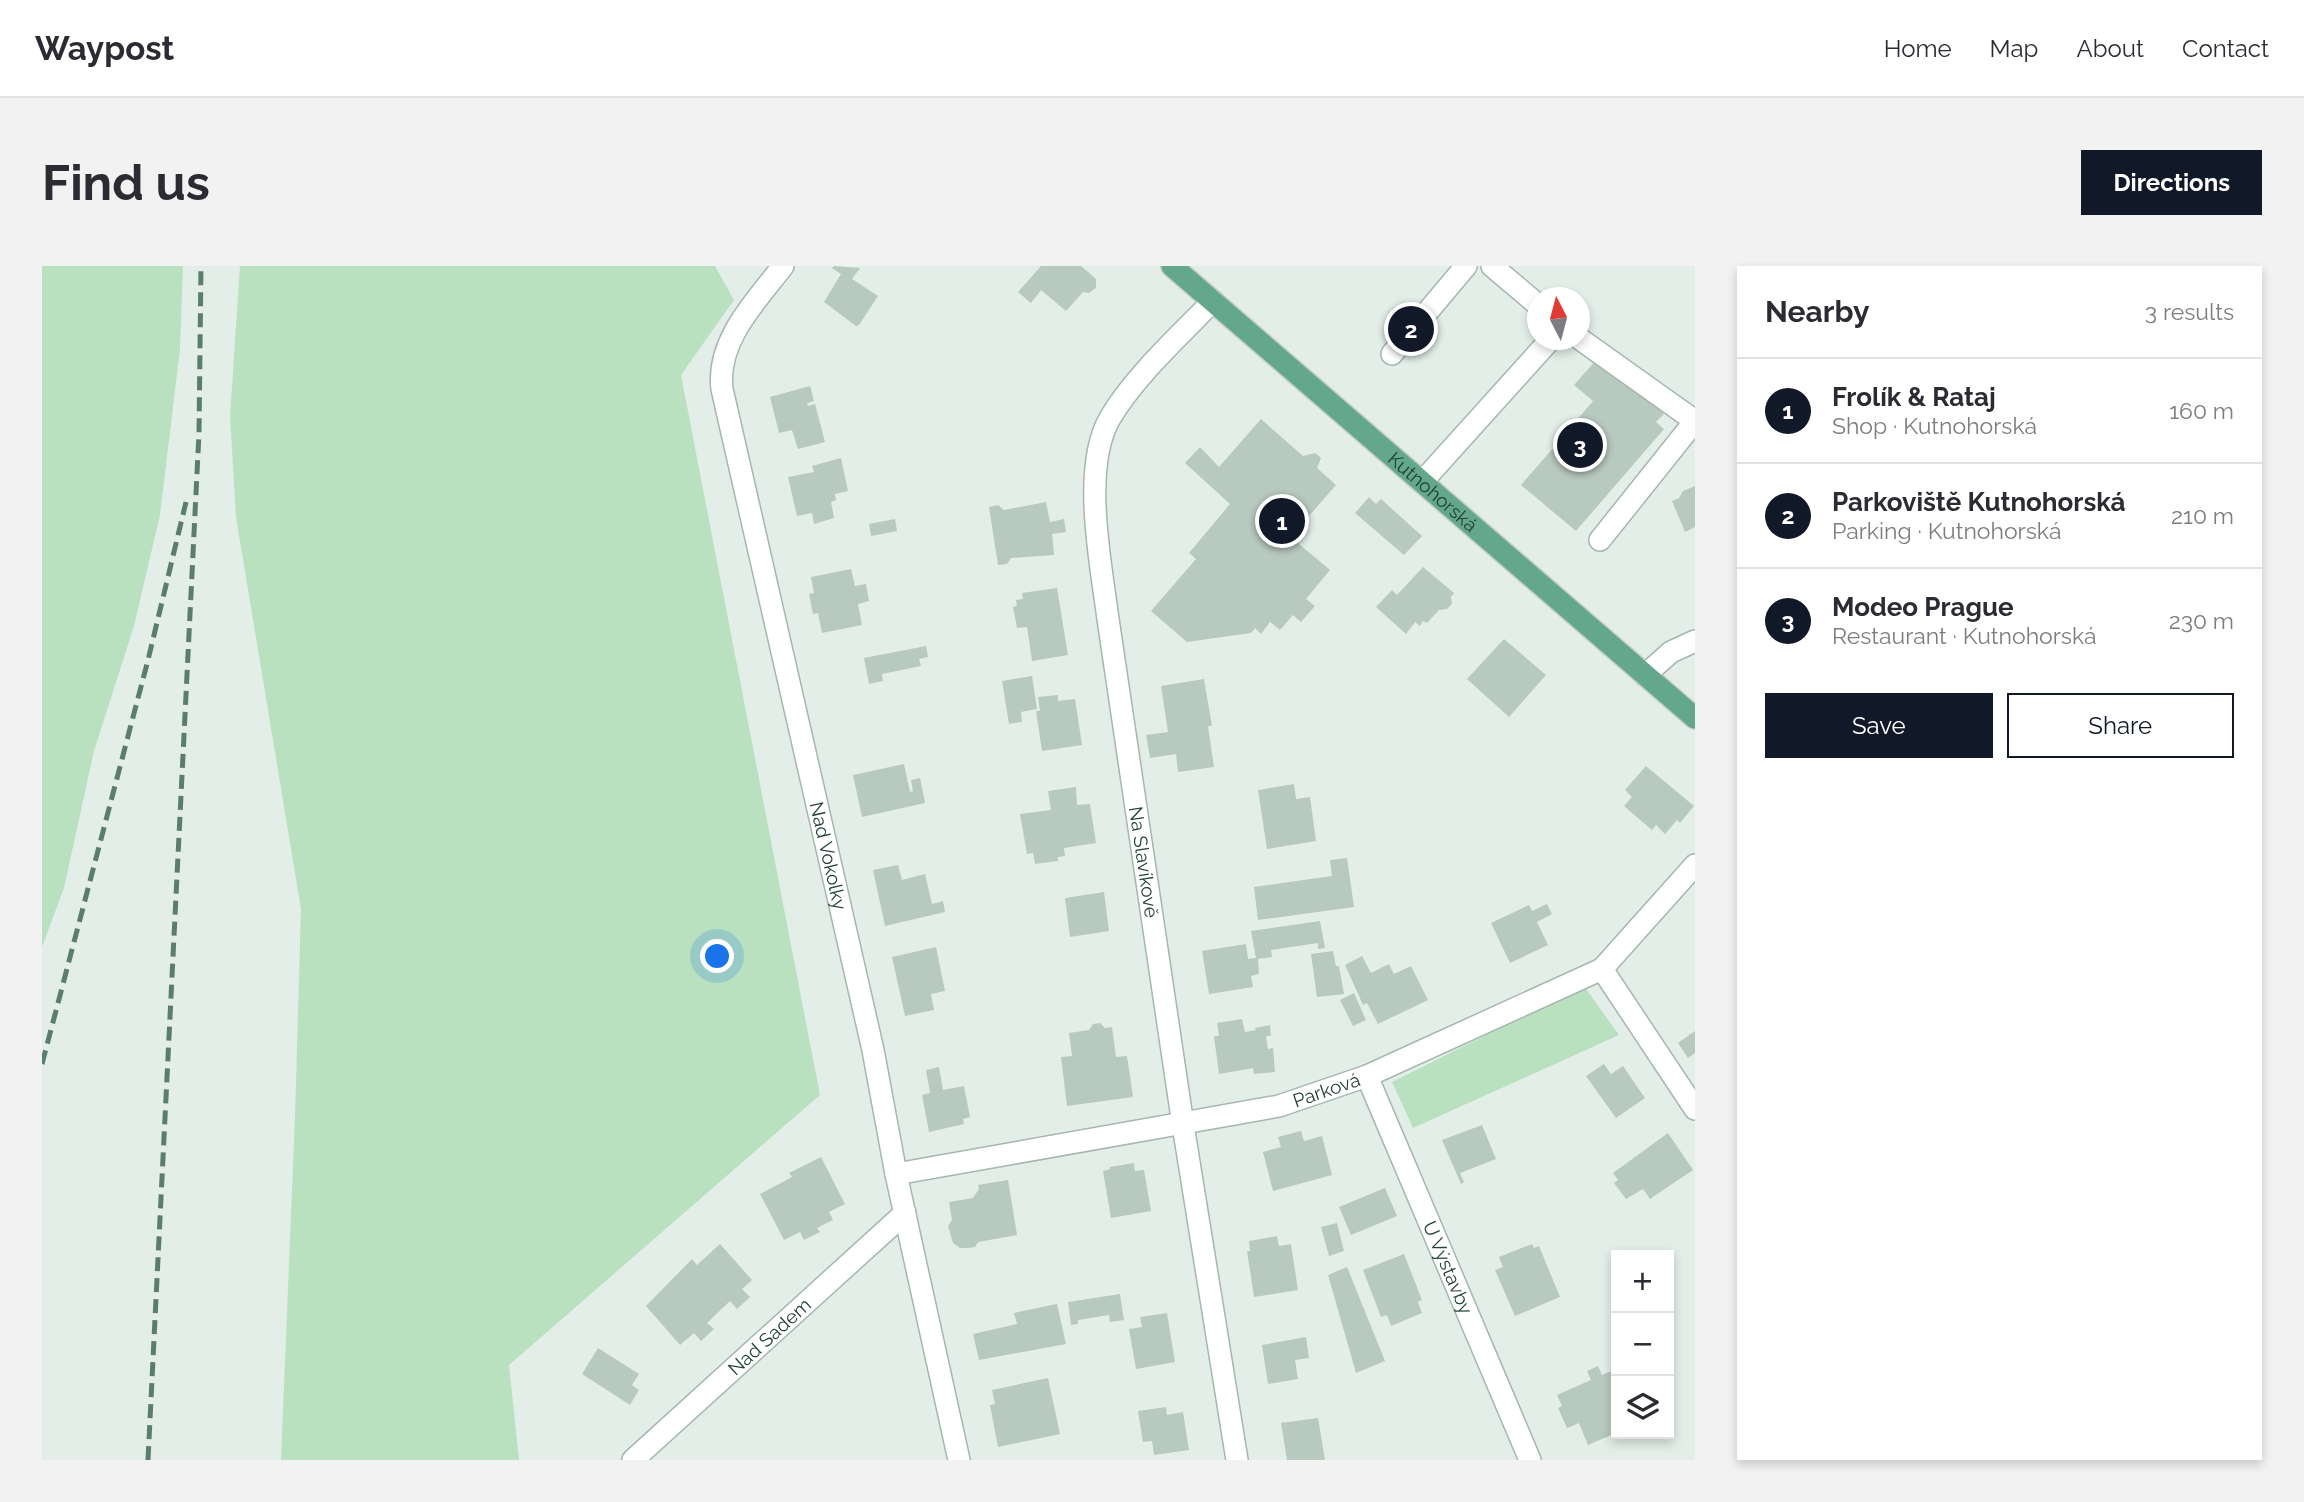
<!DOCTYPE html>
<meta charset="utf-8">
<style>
body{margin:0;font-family:Raleway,sans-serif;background:#f2f2f3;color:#2b2b33}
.controls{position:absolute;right:21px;bottom:21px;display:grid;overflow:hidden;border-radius:0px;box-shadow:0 4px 10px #0003}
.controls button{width:63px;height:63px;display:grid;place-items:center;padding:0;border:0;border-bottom:2px solid #e1e1e2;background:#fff;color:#2b2b33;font:35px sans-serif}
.compass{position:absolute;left:1485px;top:21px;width:63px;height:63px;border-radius:50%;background:#fff;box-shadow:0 4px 10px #0003;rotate:354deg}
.you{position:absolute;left:676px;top:691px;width:24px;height:24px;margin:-18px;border:5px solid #fff;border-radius:50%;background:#1a73e8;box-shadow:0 0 0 10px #1a73e833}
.badge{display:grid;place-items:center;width:46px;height:46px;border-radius:50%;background:#111827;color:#fff;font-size:23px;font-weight:700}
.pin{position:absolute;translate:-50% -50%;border:4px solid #fff;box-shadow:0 2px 7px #0006}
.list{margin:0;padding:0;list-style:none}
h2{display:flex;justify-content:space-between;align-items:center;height:91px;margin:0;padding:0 28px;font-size:30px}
h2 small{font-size:23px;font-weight:400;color:#7c7c81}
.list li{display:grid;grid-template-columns:46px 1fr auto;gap:21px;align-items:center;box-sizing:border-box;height:105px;padding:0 28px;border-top:2px solid #e1e1e2}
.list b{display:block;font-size:26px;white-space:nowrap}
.list p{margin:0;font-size:23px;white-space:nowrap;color:#7c7c81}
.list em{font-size:23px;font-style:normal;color:#7c7c81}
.actions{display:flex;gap:14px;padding:21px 28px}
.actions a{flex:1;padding:16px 0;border:2px solid #111827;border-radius:0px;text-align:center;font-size:24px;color:#111827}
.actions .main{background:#111827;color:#fff}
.icon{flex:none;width:38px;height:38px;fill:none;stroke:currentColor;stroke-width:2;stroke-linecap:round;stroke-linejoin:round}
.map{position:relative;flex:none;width:1653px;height:1194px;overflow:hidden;border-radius:0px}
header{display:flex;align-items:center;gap:42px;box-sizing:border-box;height:98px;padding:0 35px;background:#fff;border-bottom:2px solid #e1e1e2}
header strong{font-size:33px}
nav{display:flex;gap:38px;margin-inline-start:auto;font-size:24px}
.intro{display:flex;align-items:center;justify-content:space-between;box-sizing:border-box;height:168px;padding:0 42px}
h1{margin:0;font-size:49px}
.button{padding:18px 32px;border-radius:0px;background:#111827;color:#fff;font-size:24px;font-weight:700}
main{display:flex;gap:42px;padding:0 42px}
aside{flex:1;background:#fff;border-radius:0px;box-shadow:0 4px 10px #0003}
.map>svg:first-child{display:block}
</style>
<header>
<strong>Waypost</strong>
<nav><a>Home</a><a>Map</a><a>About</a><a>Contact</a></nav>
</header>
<div class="intro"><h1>Find us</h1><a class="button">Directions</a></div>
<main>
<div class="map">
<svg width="1653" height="1194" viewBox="0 0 1653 1194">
<rect width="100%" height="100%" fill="#e3eee8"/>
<g fill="#bae1bf">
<path d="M 0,0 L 141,0 L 138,83 L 118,249 L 92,360 L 52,485 L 22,622 L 0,681 Z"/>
<path d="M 198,0 L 673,0 L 692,34 L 639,109 L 778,829 L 467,1099 L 477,1194 L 239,1194 L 253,850 L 259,643 L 194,251 L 188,150 Z"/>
<path d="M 1542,720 L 1577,769 L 1371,862 L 1350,816 Z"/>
</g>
<g fill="#b8c9c0">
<path d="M 792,0 L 818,2 L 810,13 L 836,30 L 817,59 L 814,60 L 782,36 L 799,8 L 790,2 Z"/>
<path d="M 999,0 L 1039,0 L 1054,13 L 1054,22 L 1047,27 L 1041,26 L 1024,45 L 999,24 L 989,37 L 976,26 Z"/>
<path d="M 1556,92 L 1622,148 L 1614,156 L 1622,163 L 1534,265 L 1479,219 L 1520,172 L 1517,169 L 1524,161 L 1527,163 L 1551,135 L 1532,119 Z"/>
<path d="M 768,120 L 772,135 L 765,137 L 766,140 L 773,138 L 783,176 L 756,183 L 750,164 L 737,167 L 728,131 Z"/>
<path d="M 1219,153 L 1261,190 L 1273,187 L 1279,192 L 1275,202 L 1294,219 L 1266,251 L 1263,248 L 1256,257 L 1257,278 L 1288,304 L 1264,333 L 1273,340 L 1259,356 L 1251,349 L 1238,364 L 1228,356 L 1219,368 L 1213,362 L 1209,367 L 1145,376 L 1109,345 L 1154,293 L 1147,287 L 1188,238 L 1143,197 L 1158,181 L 1177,201 Z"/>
<path d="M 799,192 L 806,225 L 793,228 L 794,234 L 789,236 L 792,252 L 772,258 L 770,247 L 755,250 L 746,211 L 772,206 L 770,200 Z"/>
<path d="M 1653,220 L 1653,261 L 1643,266 L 1630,235 L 1637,232 L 1641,225 Z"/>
<path d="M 1327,231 L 1334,238 L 1339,233 L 1380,270 L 1362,289 L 1313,247 Z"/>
<path d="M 1004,236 L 1008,256 L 1022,253 L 1024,266 L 1010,268 L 1012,289 L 969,292 L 965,298 L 956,299 L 947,241 L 956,239 L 962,244 Z"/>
<path d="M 853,253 L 855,265 L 829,270 L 827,258 Z"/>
<path d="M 1381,301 L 1412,327 L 1409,331 L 1410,338 L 1405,343 L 1397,344 L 1385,357 L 1381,355 L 1378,360 L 1373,356 L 1364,368 L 1334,341 L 1350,324 L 1355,329 Z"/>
<path d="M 809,303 L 813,320 L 824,318 L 827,335 L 816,338 L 820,359 L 780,367 L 776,347 L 771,348 L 767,328 L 772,327 L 769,311 Z"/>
<path d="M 1015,322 L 1026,389 L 990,395 L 985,361 L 975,362 L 971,341 L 975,340 L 974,334 L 981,333 L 980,327 Z"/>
<path d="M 1462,373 L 1504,409 L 1467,451 L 1425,413 Z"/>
<path d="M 884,380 L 886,391 L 877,393 L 879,400 L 840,408 L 841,415 L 827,418 L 822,392 Z"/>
<path d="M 990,410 L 995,443 L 979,446 L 980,456 L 967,458 L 960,415 Z"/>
<path d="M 1162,413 L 1170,460 L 1166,460 L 1172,501 L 1136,506 L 1134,488 L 1108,492 L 1104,469 L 1126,466 L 1119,420 Z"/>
<path d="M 1016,429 L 1016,435 L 1033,433 L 1040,479 L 1000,485 L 994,445 L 998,445 L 996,431 Z"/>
<path d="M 862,498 L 868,526 L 871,525 L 869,514 L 878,512 L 883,537 L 820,551 L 811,509 Z"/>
<path d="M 1604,500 L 1652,540 L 1638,557 L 1635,554 L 1623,568 L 1614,559 L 1610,564 L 1582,540 L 1590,531 L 1583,524 Z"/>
<path d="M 1252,518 L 1254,533 L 1268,531 L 1274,575 L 1225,583 L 1216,524 Z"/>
<path d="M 1034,521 L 1035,539 L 1048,538 L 1054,577 L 1022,582 L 1023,590 L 1016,591 L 1016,595 L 993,598 L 991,587 L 985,588 L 978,548 L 1009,544 L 1006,525 Z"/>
<path d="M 1305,592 L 1312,641 L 1216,654 L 1212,621 L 1290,610 L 1288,594 Z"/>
<path d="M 856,599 L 860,614 L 883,608 L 890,638 L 901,635 L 903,646 L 843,660 L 831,604 Z"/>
<path d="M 1062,626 L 1067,665 L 1028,671 L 1023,632 Z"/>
<path d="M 1505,638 L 1510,648 L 1495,656 L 1506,679 L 1468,697 L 1449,657 L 1487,639 L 1490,645 Z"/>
<path d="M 1278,655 L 1283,682 L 1276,683 L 1276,677 L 1229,684 L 1230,691 L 1216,693 L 1217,708 L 1209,710 L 1211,721 L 1167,728 L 1160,685 L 1204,678 L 1206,693 L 1214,692 L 1209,665 Z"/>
<path d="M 894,681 L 903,725 L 889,728 L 892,744 L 863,750 L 850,691 Z"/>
<path d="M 1291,685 L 1294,700 L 1297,700 L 1302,728 L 1275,731 L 1269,688 Z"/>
<path d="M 1320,690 L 1329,707 L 1347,698 L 1352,708 L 1369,700 L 1386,734 L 1336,758 L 1325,737 L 1321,739 L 1303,699 Z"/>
<path d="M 1312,727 L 1324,754 L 1311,760 L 1298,734 Z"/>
<path d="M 1200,753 L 1203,766 L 1214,764 L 1213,762 L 1228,759 L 1229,770 L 1224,770 L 1226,783 L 1231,782 L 1233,806 L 1212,808 L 1211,802 L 1177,808 L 1172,770 L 1177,770 L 1175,757 Z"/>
<path d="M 1058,757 L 1063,762 L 1070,761 L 1074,791 L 1085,790 L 1091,831 L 1025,840 L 1019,791 L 1030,790 L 1027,767 L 1047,764 L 1051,758 Z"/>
<path d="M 1653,765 L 1653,787 L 1646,792 L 1636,777 Z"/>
<path d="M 1562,798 L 1569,808 L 1581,800 L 1603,832 L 1574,852 L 1544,810 Z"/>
<path d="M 897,801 L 901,824 L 922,820 L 928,851 L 921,853 L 922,858 L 887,866 L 880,829 L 888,827 L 884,804 Z"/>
<path d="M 1440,859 L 1454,893 L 1418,907 L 1422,916 L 1419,918 L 1400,874 Z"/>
<path d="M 1259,865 L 1262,875 L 1280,870 L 1290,909 L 1231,925 L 1221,886 L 1239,881 L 1236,871 Z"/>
<path d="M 1626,867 L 1651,904 L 1608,933 L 1601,923 L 1584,933 L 1572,917 L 1576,914 L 1571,907 Z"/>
<path d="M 779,891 L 803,938 L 787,946 L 791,954 L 775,962 L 778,966 L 762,974 L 758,966 L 742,974 L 718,928 L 750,911 L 747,907 Z"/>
<path d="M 1092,897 L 1093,905 L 1102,904 L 1109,945 L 1069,952 L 1061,905 L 1068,903 L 1068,901 Z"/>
<path d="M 966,914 L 975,969 L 936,976 L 933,981 L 926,982 L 918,982 L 911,977 L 906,960 L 910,954 L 907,936 L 931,932 L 937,923 L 936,919 Z"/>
<path d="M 1343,922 L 1355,950 L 1309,969 L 1297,941 Z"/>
<path d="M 1295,957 L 1302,985 L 1287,990 L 1279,961 Z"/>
<path d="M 1235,970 L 1237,980 L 1249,978 L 1256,1024 L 1212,1031 L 1205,985 L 1208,985 L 1207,975 Z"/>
<path d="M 678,978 L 710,1014 L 700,1023 L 708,1031 L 695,1043 L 688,1035 L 665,1057 L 672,1063 L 659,1075 L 652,1067 L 638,1079 L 604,1040 L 650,993 L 655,999 Z"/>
<path d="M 1490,978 L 1492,982 L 1497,980 L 1518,1031 L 1473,1050 L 1453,1004 L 1461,1001 L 1457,991 Z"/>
<path d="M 1362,988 L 1380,1034 L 1376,1036 L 1380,1047 L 1349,1060 L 1345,1049 L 1339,1051 L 1321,1004 Z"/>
<path d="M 1305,1001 L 1343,1095 L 1314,1107 L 1286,1009 Z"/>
<path d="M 1078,1028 L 1082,1054 L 1068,1056 L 1067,1049 L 1036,1054 L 1036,1058 L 1029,1059 L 1026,1036 Z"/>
<path d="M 1015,1038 L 1024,1078 L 937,1094 L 931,1068 L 975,1058 L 972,1047 Z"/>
<path d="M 1125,1047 L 1133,1096 L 1094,1103 L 1087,1063 L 1100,1061 L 1098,1051 Z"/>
<path d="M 1264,1071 L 1267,1092 L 1253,1094 L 1256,1113 L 1226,1118 L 1220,1079 Z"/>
<path d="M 556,1082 L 597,1108 L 590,1119 L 597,1124 L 588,1139 L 540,1108 Z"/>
<path d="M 1556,1100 L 1560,1109 L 1574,1103 L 1574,1167 L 1546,1179 L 1537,1157 L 1525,1162 L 1516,1142 L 1520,1140 L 1515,1129 L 1549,1114 L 1545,1105 Z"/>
<path d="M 1006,1112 L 1018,1168 L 956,1181 L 948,1139 L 953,1138 L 950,1124 Z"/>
<path d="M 1124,1141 L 1125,1149 L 1141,1146 L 1147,1184 L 1112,1189 L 1110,1175 L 1101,1176 L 1096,1145 Z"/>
<path d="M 1276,1152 L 1283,1194 L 1245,1194 L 1239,1157 Z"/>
</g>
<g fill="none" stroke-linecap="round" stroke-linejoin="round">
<defs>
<g id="minor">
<path id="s1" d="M 741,0 C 714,35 674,75 680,123 L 831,784 L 854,908 L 917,1194"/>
<path d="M 1450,0 L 1496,39"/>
<path id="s2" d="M 1171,35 C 1138,69 1092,111 1068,152 C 1039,202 1059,298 1066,353 L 1141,859 L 1195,1194"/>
<path d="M 1538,73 L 1653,155"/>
<path d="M 1350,88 L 1424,0"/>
<path d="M 1380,216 L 1508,74"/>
<path d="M 1558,274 L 1653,155"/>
<path d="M 1603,409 L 1629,386 L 1653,375"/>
<path d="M 1560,703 L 1653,843"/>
<path id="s3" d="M 1325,810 L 1488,1194"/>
<path id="s4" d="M 854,908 L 1237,840 L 1325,810 L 1560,703 L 1653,599"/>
<path id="s5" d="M 591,1194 L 863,947"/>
</g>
<g id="major">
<path id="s6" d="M 1130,0 L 1653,452"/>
</g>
</defs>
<use href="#minor" stroke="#a5b7ae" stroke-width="24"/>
<use href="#major" stroke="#c1cac6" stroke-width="24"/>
<use href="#minor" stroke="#fff" stroke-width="21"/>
<use href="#major" stroke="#63a88d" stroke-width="21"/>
<g stroke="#5b7d6f" stroke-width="5" stroke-dasharray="14 7" stroke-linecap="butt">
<path d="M 0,798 L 106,394 L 144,236"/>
<path d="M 106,1194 L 157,167 L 159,0"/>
</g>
</g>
<g text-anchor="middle" stroke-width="5" stroke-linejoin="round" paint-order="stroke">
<g font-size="19" fill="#214234" stroke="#f4faf6">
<text dy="7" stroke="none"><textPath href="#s6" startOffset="345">Kutnohorská</textPath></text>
<text dy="7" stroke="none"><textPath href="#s1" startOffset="620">Nad Vokolky</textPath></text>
<text dy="7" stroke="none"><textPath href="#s2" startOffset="606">Na Slavíkově</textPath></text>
<text dy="7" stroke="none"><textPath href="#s4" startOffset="439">Parková</textPath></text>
<text dy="7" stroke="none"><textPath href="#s3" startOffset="208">U Výstavby</textPath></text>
<text dy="7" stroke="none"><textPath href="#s5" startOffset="184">Nad Sadem</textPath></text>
</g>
</g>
</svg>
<div class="controls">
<button>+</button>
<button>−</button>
<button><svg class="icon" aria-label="layers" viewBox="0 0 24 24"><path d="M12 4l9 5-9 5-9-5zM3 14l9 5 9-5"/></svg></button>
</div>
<svg class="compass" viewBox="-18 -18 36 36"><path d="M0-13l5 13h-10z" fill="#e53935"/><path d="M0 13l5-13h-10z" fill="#7c7c81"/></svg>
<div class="you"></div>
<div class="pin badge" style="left:1240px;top:255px">1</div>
<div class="pin badge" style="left:1369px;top:63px">2</div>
<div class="pin badge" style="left:1538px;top:179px">3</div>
</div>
<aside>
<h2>Nearby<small>3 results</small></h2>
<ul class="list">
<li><span class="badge">1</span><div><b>Frolík &amp; Rataj</b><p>Shop · Kutnohorská</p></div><em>160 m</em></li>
<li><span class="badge">2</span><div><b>Parkoviště Kutnohorská</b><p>Parking · Kutnohorská</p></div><em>210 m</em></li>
<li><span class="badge">3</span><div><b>Modeo Prague</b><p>Restaurant · Kutnohorská</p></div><em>230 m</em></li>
</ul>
<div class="actions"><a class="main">Save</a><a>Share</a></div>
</aside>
</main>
